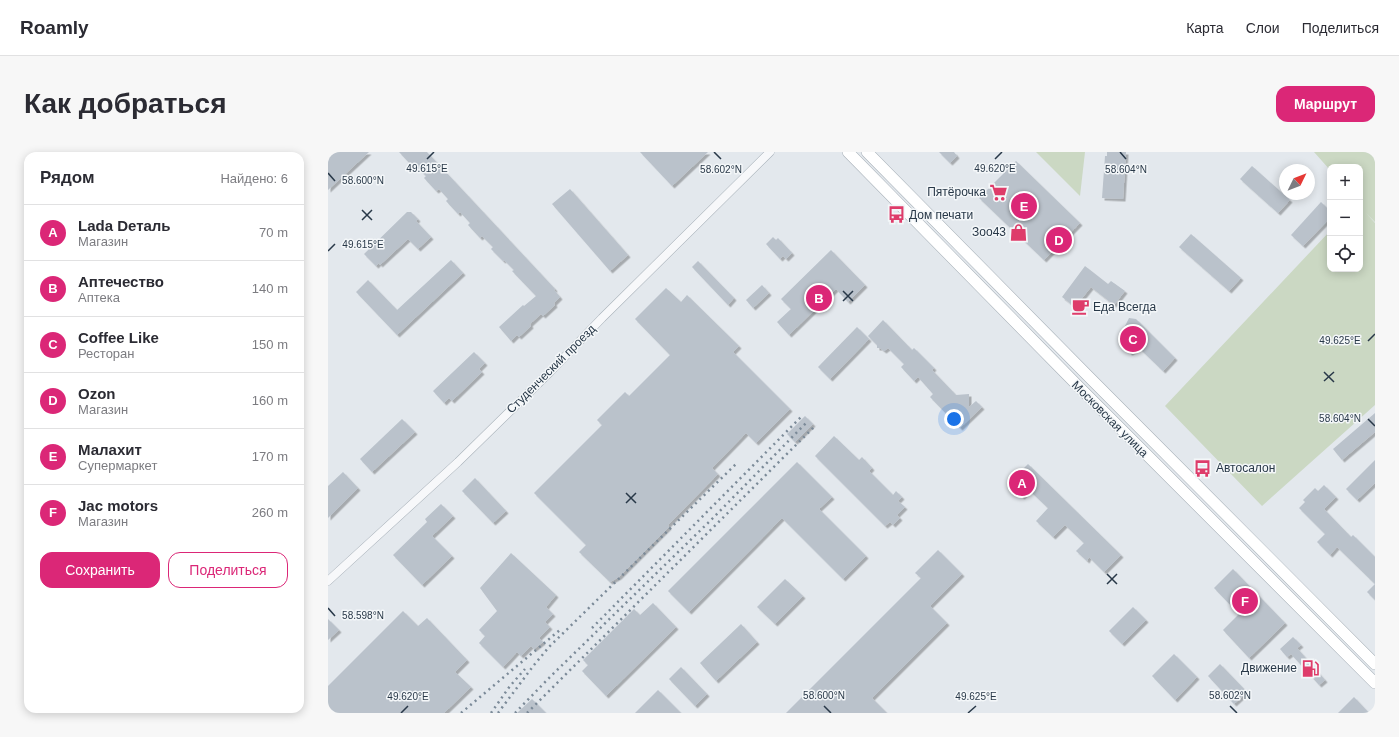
<!DOCTYPE html>
<html lang="ru">
<meta charset="utf-8">
<style>
body{margin:0;font-family:Helvetica,sans-serif;background:#f7f7f7;color:#2b2b33}
.controls{position:absolute;right:12px;top:12px;display:grid;overflow:hidden;border-radius:8px;box-shadow:0 2px 10px #0003}
.controls button{width:36px;height:36px;display:grid;place-items:center;padding:0;border:0;border-bottom:1px solid #e1e1e2;background:#fff;color:#2b2b33;font:20px sans-serif}
.compass{position:absolute;left:951px;top:12px;width:36px;height:36px;border-radius:50%;background:#fff;box-shadow:0 2px 10px #0003;rotate:47deg}
.you{position:absolute;left:626px;top:267px;width:14px;height:14px;margin:-10px;border:3px solid #fff;border-radius:50%;background:#1a73e8;box-shadow:0 0 0 6px #1a73e833}
.badge{display:grid;place-items:center;width:26px;height:26px;border-radius:50%;background:#db2777;color:#fff;font-size:13px;font-weight:700}
.pin{position:absolute;translate:-50% -50%;border:2px solid #fff;box-shadow:0 1px 4px #0006}
.list{margin:0;padding:0;list-style:none}
h2{display:flex;justify-content:space-between;align-items:center;height:52px;margin:0;padding:0 16px;font-size:17px}
h2 small{font-size:13px;font-weight:400;color:#7c7c81}
.list li{display:grid;grid-template-columns:26px 1fr auto;gap:12px;align-items:center;box-sizing:border-box;height:56px;padding:0 16px;border-top:1px solid #e1e1e2}
.list b{display:block;font-size:15px;white-space:nowrap}
.list p{margin:0;font-size:13px;white-space:nowrap;color:#7c7c81}
.list em{font-size:13px;font-style:normal;color:#7c7c81}
.actions{display:flex;gap:8px;padding:12px 16px}
.actions a{flex:1;padding:9px 0;border:1px solid #db2777;border-radius:12px;text-align:center;font-size:14px;color:#db2777}
.actions .main{background:#db2777;color:#fff}
.icon{flex:none;width:22px;height:22px;fill:none;stroke:currentColor;stroke-width:2;stroke-linecap:round;stroke-linejoin:round}
.map{position:relative;flex:none;width:1047px;height:561px;overflow:hidden;border-radius:12px}
header{display:flex;align-items:center;gap:24px;box-sizing:border-box;height:56px;padding:0 20px;background:#fff;border-bottom:1px solid #e1e1e2}
header strong{font-size:19px}
nav{display:flex;gap:22px;margin-inline-start:auto;font-size:14px}
.intro{display:flex;align-items:center;justify-content:space-between;box-sizing:border-box;height:96px;padding:0 24px}
h1{margin:0;font-size:28px}
.button{padding:10px 18px;border-radius:12px;background:#db2777;color:#fff;font-size:14px;font-weight:700}
main{display:flex;gap:24px;padding:0 24px}
aside{flex:1;background:#fff;border-radius:12px;box-shadow:0 2px 10px #0003}
.map>svg:first-child{display:block}
</style>
<header>
<strong>Roamly</strong>
<nav><a>Карта</a><a>Слои</a><a>Поделиться</a></nav>
</header>
<div class="intro"><h1>Как добраться</h1><a class="button">Маршрут</a></div>
<main>
<aside>
<h2>Рядом<small>Найдено: 6</small></h2>
<ul class="list">
<li><span class="badge">A</span><div><b>Lada Dеталь</b><p>Магазин</p></div><em>70 m</em></li>
<li><span class="badge">B</span><div><b>Аптечество</b><p>Аптека</p></div><em>140 m</em></li>
<li><span class="badge">C</span><div><b>Coffee Like</b><p>Ресторан</p></div><em>150 m</em></li>
<li><span class="badge">D</span><div><b>Ozon</b><p>Магазин</p></div><em>160 m</em></li>
<li><span class="badge">E</span><div><b>Малахит</b><p>Супермаркет</p></div><em>170 m</em></li>
<li><span class="badge">F</span><div><b>Jac motors</b><p>Магазин</p></div><em>260 m</em></li>
</ul>
<div class="actions"><a class="main">Сохранить</a><a>Поделиться</a></div>
</aside>
<div class="map">
<svg width="1047" height="561" viewBox="0 0 1047 561">
<defs>
<filter id="shadow"><feDropShadow dx="2.5" dy="2.5" stdDeviation="0" flood-color="#0004"/></filter>
</defs>
<rect width="100%" height="100%" fill="#e3e8ed"/>
<g fill="#cbd8c3">
<path d="M 708,0 L 757,0 L 752,44 Z"/>
<path d="M 986,0 L 1047,0 L 1047,70 L 1038,61 L 1047,71 L 1047,253 L 934,354 L 837,254 L 1002,79 L 1002,117 L 1032,117 L 1032,15 L 1002,15 L 1002,18 Z"/>
</g>
<g fill="#bac2cb" filter="url(#shadow)">
<path d="M 0,0 L 41,0 L 0,38 Z"/>
<path d="M 71,0 L 99,0 L 227,137 L 226,138 L 232,145 L 226,151 L 227,153 L 215,164 L 213,162 L 202,172 L 203,174 L 191,185 L 189,183 L 183,189 L 171,175 L 195,153 L 196,154 L 208,144 L 184,119 L 186,118 L 176,108 L 175,109 L 163,97 L 165,95 L 154,84 L 152,86 L 140,73 L 142,71 L 132,60 L 130,62 L 118,49 L 120,47 L 111,37 L 108,39 L 96,26 L 98,24 L 88,14 L 86,16 Z"/>
<path d="M 312,0 L 380,0 L 344,34 Z"/>
<path d="M 611,0 L 626,0 L 629,4 L 622,11 Z"/>
<path d="M 779,0 L 798,0 L 795,47 L 774,46 L 777,4 L 779,4 Z"/>
<path d="M 688,9 L 752,71 L 716,108 L 651,46 Z"/>
<path d="M 924,14 L 962,48 L 950,61 L 912,27 Z"/>
<path d="M 242,37 L 300,103 L 282,119 L 224,52 Z"/>
<path d="M 993,50 L 1002,59 L 1002,66 L 975,94 L 963,83 Z"/>
<path d="M 79,60 L 83,60 L 90,67 L 88,69 L 103,85 L 90,97 L 80,87 L 52,113 L 51,111 L 48,114 L 36,102 Z"/>
<path d="M 863,82 L 913,126 L 901,139 L 851,95 Z"/>
<path d="M 445,85 L 448,88 L 450,86 L 464,101 L 458,107 L 455,104 L 452,107 L 438,92 Z"/>
<path d="M 503,98 L 537,133 L 520,150 L 508,137 L 461,183 L 449,170 L 463,157 L 453,147 Z"/>
<path d="M 123,108 L 135,121 L 69,183 L 28,140 L 40,128 L 69,158 Z"/>
<path d="M 370,109 L 406,146 L 400,153 L 364,115 Z"/>
<path d="M 757,114 L 780,132 L 783,129 L 797,139 L 786,153 L 763,135 L 747,155 L 734,145 Z"/>
<path d="M 434,133 L 441,141 L 425,156 L 418,148 Z"/>
<path d="M 338,136 L 353,150 L 359,143 L 411,194 L 405,200 L 462,257 L 428,291 L 418,281 L 384,316 L 390,322 L 340,373 L 341,375 L 291,425 L 282,430 L 251,400 L 258,393 L 206,341 L 274,273 L 269,268 L 297,240 L 301,244 L 342,203 L 307,167 Z"/>
<path d="M 801,166 L 808,167 L 847,206 L 835,219 L 811,196 L 802,201 L 792,191 L 798,178 L 796,176 Z"/>
<path d="M 555,168 L 584,198 L 586,196 L 606,216 L 604,218 L 628,243 L 641,242 L 641,255 L 648,249 L 654,255 L 632,276 L 602,245 L 605,242 L 590,225 L 586,229 L 573,215 L 576,212 L 560,196 L 556,199 L 552,196 L 549,196 L 549,193 L 540,184 Z"/>
<path d="M 529,175 L 541,187 L 502,227 L 490,215 Z"/>
<path d="M 146,200 L 157,211 L 151,217 L 154,220 L 124,249 L 121,246 L 116,251 L 105,239 Z"/>
<path d="M 1047,261 L 1047,280 L 1014,308 L 1005,297 Z"/>
<path d="M 477,264 L 485,272 L 467,290 L 459,282 Z"/>
<path d="M 74,267 L 87,280 L 44,320 L 32,307 Z"/>
<path d="M 506,284 L 531,308 L 534,305 L 544,316 L 541,319 L 565,343 L 568,339 L 574,345 L 570,349 L 577,355 L 569,363 L 572,366 L 565,373 L 562,370 L 557,374 L 487,304 Z"/>
<path d="M 1047,308 L 1047,331 L 1029,348 L 1018,337 Z"/>
<path d="M 469,310 L 504,345 L 491,357 L 538,404 L 515,427 L 454,366 L 361,460 L 340,439 Z"/>
<path d="M 700,312 L 793,403 L 776,420 L 761,405 L 759,409 L 748,399 L 756,391 L 737,373 L 725,385 L 708,369 L 720,356 L 701,338 L 694,345 L 681,331 Z"/>
<path d="M 15,320 L 30,336 L 0,366 L 0,334 Z"/>
<path d="M 147,326 L 178,359 L 165,371 L 134,339 Z"/>
<path d="M 996,333 L 1008,345 L 996,357 L 1023,385 L 1025,383 L 1047,405 L 1047,448 L 1039,440 L 1047,432 L 1009,395 L 1002,403 L 989,390 L 997,382 L 971,356 L 977,350 L 975,348 L 987,336 L 990,339 Z"/>
<path d="M 113,352 L 125,364 L 104,384 L 124,404 L 94,433 L 65,403 L 99,370 L 97,367 Z"/>
<path d="M 610,398 L 634,422 L 602,454 L 619,471 L 544,546 L 559,561 L 458,561 L 593,426 L 587,421 Z"/>
<path d="M 183,401 L 228,443 L 218,455 L 225,462 L 217,470 L 222,475 L 211,486 L 215,490 L 206,497 L 203,494 L 193,504 L 189,500 L 175,515 L 151,491 L 157,484 L 151,478 L 169,459 L 152,436 Z"/>
<path d="M 905,417 L 957,471 L 921,506 L 895,478 L 911,462 L 886,436 Z"/>
<path d="M 457,427 L 475,444 L 447,472 L 429,455 Z"/>
<path d="M 325,451 L 348,475 L 278,544 L 254,519 L 260,513 L 255,508 L 306,457 L 312,463 Z"/>
<path d="M 805,455 L 818,468 L 794,492 L 781,479 Z"/>
<path d="M 75,459 L 90,474 L 99,466 L 139,508 L 127,520 L 143,535 L 116,561 L 0,561 L 0,534 Z"/>
<path d="M 0,467 L 11,478 L 0,488 Z"/>
<path d="M 413,472 L 429,490 L 388,529 L 372,511 Z"/>
<path d="M 965,485 L 973,493 L 969,496 L 997,528 L 991,533 L 963,502 L 959,505 L 952,497 Z"/>
<path d="M 846,502 L 869,525 L 847,548 L 824,524 Z"/>
<path d="M 892,512 L 919,540 L 906,552 L 880,524 Z"/>
<path d="M 353,515 L 379,542 L 367,554 L 341,527 Z"/>
<path d="M 330,538 L 353,561 L 307,561 Z"/>
<path d="M 1026,545 L 1041,561 L 1010,561 Z"/>
<path d="M 204,547 L 218,561 L 189,561 Z"/>
</g>
<g fill="none" stroke-linecap="round" stroke-linejoin="round">
<defs>
<path id="minor" d="M 0,429 L 130,310 L 222,220 L 274,166 L 442,0"/>
<g id="secondary">
<path d="M 520,0 L 752,236 L 1047,531"/>
<path d="M 539,0 L 762,226 L 1047,512"/>
</g>
</defs>
<use href="#minor" stroke="#a7b0b8" stroke-width="9"/>
<use href="#secondary" stroke="#a7b0b8" stroke-width="12"/>
<use href="#minor" stroke="#f7f8fa" stroke-width="8"/>
<use href="#secondary" stroke="#fff" stroke-width="11"/>
<g stroke="#7b8a98" stroke-width="2.5" stroke-dasharray="2 4" stroke-linecap="butt">
<path d="M 264,476 L 475,263"/>
<path d="M 133,561 L 233,477"/>
<path d="M 163,561 L 182,534 L 197,517"/>
<path d="M 170,561 L 206,513 L 221,495 L 408,312"/>
<path d="M 187,561 L 222,525 L 384,367 L 478,271"/>
<path d="M 199,561 L 488,273"/>
</g>
</g>
<path fill="none" stroke="#283848" stroke-width="1.5" d="M 386,0 L 393,7M 792,0 L 798,7M 99,7 L 106,0M 667,7 L 674,0M 0,21 L 7,29M 34,58 L 44,68M 34,68 L 44,58M 0,99 L 7,92M 515,139 L 525,149M 515,149 L 525,139M 1040,189 L 1047,182M 996,220 L 1006,230M 996,229 L 1006,220M 1040,267 L 1047,274M 298,341 L 308,351M 298,351 L 308,341M 779,422 L 789,432M 779,432 L 789,422M 0,456 L 7,464M 496,554 L 503,561M 902,554 L 909,561M 73,561 L 80,554M 640,561 L 648,554"/>
<defs>
<symbol id="supermarket-bare" viewBox="-9 -9 18 18"><path d="M-6-5.5h2.5l.6 2H6L4.5 2H-2.5L-4.4-4H-6ZM-1.5 3.2a1.3 1.3 0 1 0 .1 0ZM3 3.2a1.3 1.3 0 1 0 .1 0Z" fill="#de3c6a" stroke="#f4f7f9" stroke-width="2.5" paint-order="stroke"/></symbol>
<symbol id="bus-bare" viewBox="-9 -9 18 18"><path d="M-5-6H5V4H4V6H2V4H-2V6H-4V4H-5ZM-3.5-4V0h7V-4ZM-3.5 1.2v1.5H-2V1.2ZM2 1.2v1.5H3.5V1.2Z" fill="#de3c6a" stroke="#f4f7f9" stroke-width="2.5" paint-order="stroke"/></symbol>
<symbol id="shop-bare" viewBox="-9 -9 18 18"><path d="M-5-2.5h2.3a2.7 3.5 0 0 1 5.4 0H5L5.5 6h-11ZM-1.5-2.5h3a1.5 2.3 0 0 0-3 0Z" fill="#de3c6a" stroke="#f4f7f9" stroke-width="2.5" paint-order="stroke"/></symbol>
<symbol id="cafe-bare" viewBox="-9 -9 18 18"><path d="M-5.5-4.5H6V0H3Q3 3.5 0 3.5H-2.5Q-5.5 3.5-5.5 0ZM3-3.2v2h1.7v-2ZM-6 4.5H4V6H-6Z" fill="#de3c6a" stroke="#f4f7f9" stroke-width="2.5" paint-order="stroke"/></symbol>
<symbol id="fuel-bare" viewBox="-9 -9 18 18"><path d="M-5.5-6h7V0h2V4h1.3V-2.5L3-4.5l.8-.8L6-3V5H2.5V1h-1V6h-7ZM-4.2-4.7v3.2H.2V-4.7Z" fill="#de3c6a" stroke="#f4f7f9" stroke-width="2.5" paint-order="stroke"/></symbol>
</defs>
<g fill-rule="evenodd">
<use href="#supermarket-bare" x="658" y="28" width="25" height="25"/>
<use href="#bus-bare" x="556" y="50" width="25" height="25"/>
<use href="#shop-bare" x="678" y="68" width="25" height="25"/>
<use href="#cafe-bare" x="740" y="142" width="25" height="25"/>
<use href="#bus-bare" x="862" y="304" width="25" height="25"/>
<use href="#fuel-bare" x="970" y="504" width="25" height="25"/>
</g>
<g text-anchor="middle" stroke-width="3" stroke-linejoin="round" paint-order="stroke">
<g font-size="12" fill="#283848" stroke="#f4f7f9" text-anchor="end">
<text x="658" y="44">Пятёрочка</text>
<text x="581" y="67" text-anchor="start">Дом печати</text>
<text x="678" y="84">Зоо43</text>
<text x="765" y="159" text-anchor="start">Еда Всегда</text>
<text x="888" y="320" text-anchor="start">Автосалон</text>
<text x="969" y="520">Движение</text>
</g>
<g font-size="12" fill="#283848" stroke="#f4f7f9">
<text transform="translate(223 217) rotate(-45)" y="4">Студенческий проезд</text>
<text transform="translate(782 267) rotate(45)" y="4">Московская улица</text>
</g>
</g>
<g font-size="10" text-anchor="middle" fill="#283848" stroke="#f4f7f9" stroke-width="3" stroke-linejoin="round" paint-order="stroke">
<text x="99" y="20">49.615°E</text>
<text x="667" y="20">49.620°E</text>
<text x="393" y="21">58.602°N</text>
<text x="798" y="21">58.604°N</text>
<text x="35" y="32">58.600°N</text>
<text x="35" y="96">49.615°E</text>
<text x="1012" y="192">49.625°E</text>
<text x="1012" y="270">58.604°N</text>
<text x="35" y="467">58.598°N</text>
<text x="496" y="547">58.600°N</text>
<text x="902" y="547">58.602°N</text>
<text x="80" y="548">49.620°E</text>
<text x="648" y="548">49.625°E</text>
</g>
</svg>
<div class="controls">
<button>+</button>
<button>−</button>
<button><svg class="icon" aria-label="locate" viewBox="0 0 24 24"><circle cx="12" cy="12" r="6"/><path d="M12 2v4M12 18v4M2 12h4M18 12h4"/></svg></button>
</div>
<svg class="compass" viewBox="-18 -18 36 36"><path d="M0-13l5 13h-10z" fill="#e53935"/><path d="M0 13l5-13h-10z" fill="#7c7c81"/></svg>
<div class="you"></div>
<div class="pin badge" style="left:694px;top:331px">A</div>
<div class="pin badge" style="left:491px;top:146px">B</div>
<div class="pin badge" style="left:805px;top:187px">C</div>
<div class="pin badge" style="left:731px;top:88px">D</div>
<div class="pin badge" style="left:696px;top:54px">E</div>
<div class="pin badge" style="left:917px;top:449px">F</div>
</div>
</main>
